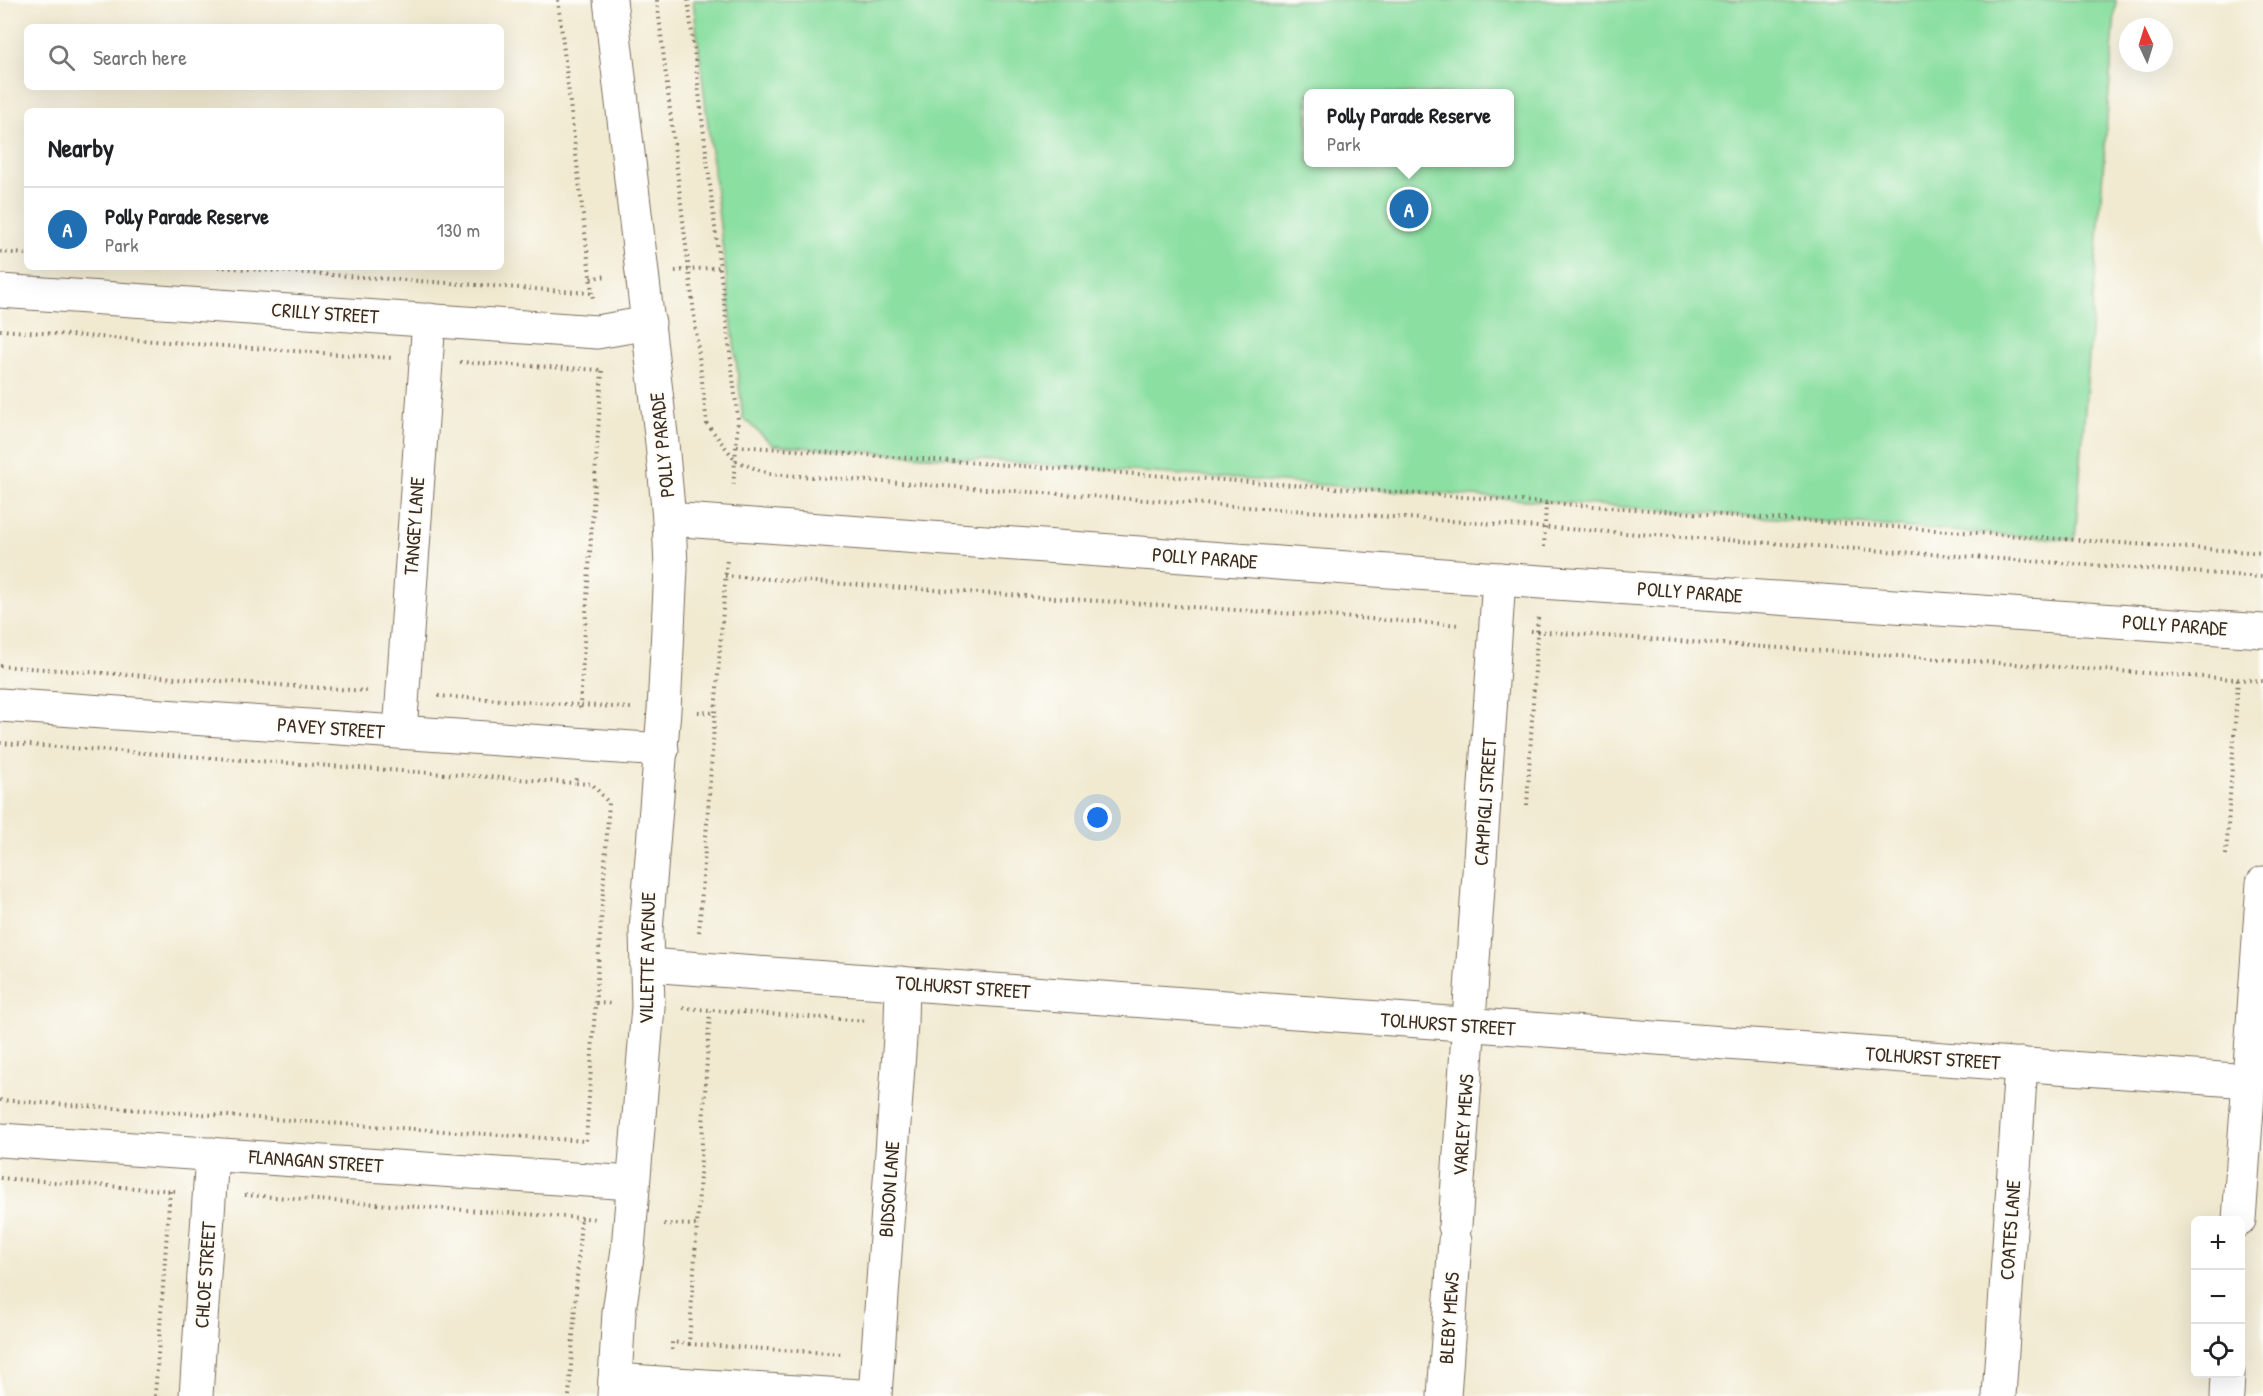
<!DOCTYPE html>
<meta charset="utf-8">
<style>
body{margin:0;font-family:"Patrick Hand",sans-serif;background:#f2f2f2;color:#202124}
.controls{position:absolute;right:18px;bottom:18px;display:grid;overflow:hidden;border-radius:9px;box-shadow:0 6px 24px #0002}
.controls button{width:54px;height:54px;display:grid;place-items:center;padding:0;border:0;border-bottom:2px solid #e0e0e0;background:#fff;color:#202124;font:30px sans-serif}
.compass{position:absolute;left:2119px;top:18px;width:54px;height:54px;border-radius:50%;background:#fff;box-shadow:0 6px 24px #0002;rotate:356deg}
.you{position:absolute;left:1098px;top:818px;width:21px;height:21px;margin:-15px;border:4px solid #fff;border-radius:50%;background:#1a73e8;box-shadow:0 0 0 9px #1a73e833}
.badge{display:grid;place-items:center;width:39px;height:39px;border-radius:50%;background:#1f6fb2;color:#fff;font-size:20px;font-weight:700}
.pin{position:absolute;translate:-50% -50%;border:3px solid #fff;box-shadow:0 2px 6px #0006}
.popup{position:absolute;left:1304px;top:89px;width:210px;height:78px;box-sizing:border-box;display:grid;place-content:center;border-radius:9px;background:#fff;filter:drop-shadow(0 2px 4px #0005);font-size:20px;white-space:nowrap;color:#757577}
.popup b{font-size:22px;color:#202124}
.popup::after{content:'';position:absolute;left:50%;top:100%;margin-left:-12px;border:12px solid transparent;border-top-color:#fff}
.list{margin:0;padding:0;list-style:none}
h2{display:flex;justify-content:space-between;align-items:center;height:78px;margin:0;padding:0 24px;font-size:26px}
h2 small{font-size:20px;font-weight:400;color:#757577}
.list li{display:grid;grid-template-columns:39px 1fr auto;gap:18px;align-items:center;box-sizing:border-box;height:84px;padding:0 24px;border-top:2px solid #e0e0e0}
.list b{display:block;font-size:22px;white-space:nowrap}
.list p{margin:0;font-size:20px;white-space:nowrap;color:#757577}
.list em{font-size:20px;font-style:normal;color:#757577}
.icon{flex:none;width:33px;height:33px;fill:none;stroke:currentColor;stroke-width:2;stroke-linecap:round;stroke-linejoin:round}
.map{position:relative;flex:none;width:2263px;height:1396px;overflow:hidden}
.search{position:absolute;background:#fff;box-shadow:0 6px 24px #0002;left:24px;top:24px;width:480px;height:66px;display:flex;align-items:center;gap:15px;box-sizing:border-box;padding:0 21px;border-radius:9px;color:#757577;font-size:22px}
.panel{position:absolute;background:#fff;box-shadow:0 6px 24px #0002;left:24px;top:108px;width:480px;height:162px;border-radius:9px}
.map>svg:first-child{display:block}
</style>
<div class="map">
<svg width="2263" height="1396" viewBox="0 0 2263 1396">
<rect width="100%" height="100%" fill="#fdfcf7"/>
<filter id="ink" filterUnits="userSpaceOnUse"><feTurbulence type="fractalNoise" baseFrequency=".0167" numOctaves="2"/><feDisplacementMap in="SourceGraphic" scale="12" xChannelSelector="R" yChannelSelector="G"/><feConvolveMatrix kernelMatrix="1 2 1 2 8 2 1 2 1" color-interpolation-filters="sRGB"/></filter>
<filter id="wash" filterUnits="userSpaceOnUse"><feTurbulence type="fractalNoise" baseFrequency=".008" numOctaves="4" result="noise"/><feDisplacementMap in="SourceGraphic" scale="24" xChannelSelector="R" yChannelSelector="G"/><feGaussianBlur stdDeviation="1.35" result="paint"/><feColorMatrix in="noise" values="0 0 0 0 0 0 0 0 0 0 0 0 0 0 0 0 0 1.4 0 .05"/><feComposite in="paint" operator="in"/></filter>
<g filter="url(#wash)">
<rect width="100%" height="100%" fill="#f1ead1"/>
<path fill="#8bdfa1" stroke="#638460" stroke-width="1.5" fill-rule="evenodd" d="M 693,0 L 2116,0 L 2075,540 L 773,445 L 743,418 ZM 1308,94 L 1510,94 L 1510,162 L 1308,162 Z"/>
</g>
<g filter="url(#ink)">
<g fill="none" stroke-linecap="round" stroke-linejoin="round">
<defs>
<g id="minor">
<path d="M 610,0 L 662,443 L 669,519 L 1541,582 L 2263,631"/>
<path d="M 0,291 L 597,332 L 649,323"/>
<path d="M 0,705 L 662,750"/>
<path d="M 400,732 L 429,320"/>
<path d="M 647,965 L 2249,1081"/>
<path d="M 0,1140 L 632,1183"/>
<path d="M 2239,1220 L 2263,883"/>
<path d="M 1455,1226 L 1499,579"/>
<path d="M 615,1380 L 859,1396"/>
<path d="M 196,1396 L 212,1154"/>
<path d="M 614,1396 L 619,1312 L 628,1249 L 648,1007 L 646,930 L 664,710 L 671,568 L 669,519"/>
<path d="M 875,1396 L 901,1023 L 902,983"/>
<path d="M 1444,1396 L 1455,1241"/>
<path d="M 1999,1396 L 2021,1064"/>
<path d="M 2227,1396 L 2228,1374"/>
</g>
</defs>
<use href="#minor" stroke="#7b6d5d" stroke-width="35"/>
<g stroke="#7b6d5d" stroke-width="4" stroke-dasharray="1.5 4.5" stroke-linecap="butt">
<path d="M 558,0 L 592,293"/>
<path d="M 657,0 L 707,424 L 736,461 L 769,474 L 2263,577"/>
<path d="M 688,0 L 738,420 L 733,488"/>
<path d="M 0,252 L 27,254"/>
<path d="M 218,267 L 592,293 L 593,298"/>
<path d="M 675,271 L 720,267"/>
<path d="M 591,278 L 608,276"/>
<path d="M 0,330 L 393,358"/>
<path d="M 460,362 L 602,370"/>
<path d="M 602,371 L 580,705 L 631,708"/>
<path d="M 737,446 L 2263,553"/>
<path d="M 1544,547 L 1546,503"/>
<path d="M 725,576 L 1461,625"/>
<path d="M 1531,631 L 2263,681"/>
<path d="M 0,666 L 367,691"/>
<path d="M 438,696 L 580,705 L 580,710"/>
<path d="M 698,712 L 715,713 L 727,558"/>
<path d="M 0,743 L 575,783"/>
<path d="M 1527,805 L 1538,617"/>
<path d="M 2226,855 L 2238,679"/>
<path d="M 699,932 L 715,713"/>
<path d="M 596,1003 L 613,1004"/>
<path d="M 683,1008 L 867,1021"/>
<path d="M 0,1100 L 586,1141 L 609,803 L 592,784 L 575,783 L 576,778"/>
<path d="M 0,1178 L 175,1191"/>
<path d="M 245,1195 L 597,1219"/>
<path d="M 664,1224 L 697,1225 L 710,1010"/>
<path d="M 689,1344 L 844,1354"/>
<path d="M 672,1350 L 672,1342 L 689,1344 L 697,1225"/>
<path d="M 155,1396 L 170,1190"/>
<path d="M 569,1396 L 581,1217"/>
</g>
<use href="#minor" stroke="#fff" stroke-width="33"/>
</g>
</g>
<g text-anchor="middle" stroke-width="4.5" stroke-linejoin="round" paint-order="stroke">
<g font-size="20" fill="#3b2a1e" stroke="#fdfcf7">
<text transform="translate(325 313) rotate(4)" y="7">CRILLY STREET</text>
<text transform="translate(662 445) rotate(-96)" y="7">POLLY PARADE</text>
<text transform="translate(414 526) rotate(-86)" y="7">TANGEY LANE</text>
<text transform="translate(1205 558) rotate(4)" y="7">POLLY PARADE</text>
<text transform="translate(1690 592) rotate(4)" y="7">POLLY PARADE</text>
<text transform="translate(2175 625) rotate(4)" y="7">POLLY PARADE</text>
<text transform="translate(331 728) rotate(4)" y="7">PAVEY STREET</text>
<text transform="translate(1485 802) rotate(-86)" y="7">CAMPIGLI STREET</text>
<text transform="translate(647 958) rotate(-89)" y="7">VILLETTE AVENUE</text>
<text transform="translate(963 987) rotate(4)" y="7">TOLHURST STREET</text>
<text transform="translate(1448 1024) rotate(4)" y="7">TOLHURST STREET</text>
<text transform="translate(1933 1058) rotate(4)" y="7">TOLHURST STREET</text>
<text transform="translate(1463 1125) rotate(-86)" y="7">VARLEY MEWS</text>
<text transform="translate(316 1161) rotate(4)" y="7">FLANAGAN STREET</text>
<text transform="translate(889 1189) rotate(-86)" y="7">BIDSON LANE</text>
<text transform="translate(2010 1230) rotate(-86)" y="7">COATES LANE</text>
<text transform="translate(205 1275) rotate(-86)" y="7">CHLOE STREET</text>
<text transform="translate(1449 1318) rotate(-86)" y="7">BLEBY MEWS</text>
</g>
</g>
</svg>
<div class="controls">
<button>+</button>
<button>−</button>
<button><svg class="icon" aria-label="locate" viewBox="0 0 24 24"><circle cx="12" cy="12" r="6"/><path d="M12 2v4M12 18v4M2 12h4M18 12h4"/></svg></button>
</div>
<svg class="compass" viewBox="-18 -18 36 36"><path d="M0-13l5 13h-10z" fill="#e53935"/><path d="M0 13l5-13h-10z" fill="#757577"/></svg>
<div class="you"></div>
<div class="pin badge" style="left:1409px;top:209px">A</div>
<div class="popup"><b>Polly Parade Reserve</b>Park</div>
<div class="search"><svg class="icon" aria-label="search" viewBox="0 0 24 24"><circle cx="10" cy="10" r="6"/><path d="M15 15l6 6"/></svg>Search here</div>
<section class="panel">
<h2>Nearby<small></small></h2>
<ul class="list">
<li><span class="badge">A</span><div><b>Polly Parade Reserve</b><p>Park</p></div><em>130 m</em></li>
</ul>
</section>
</div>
